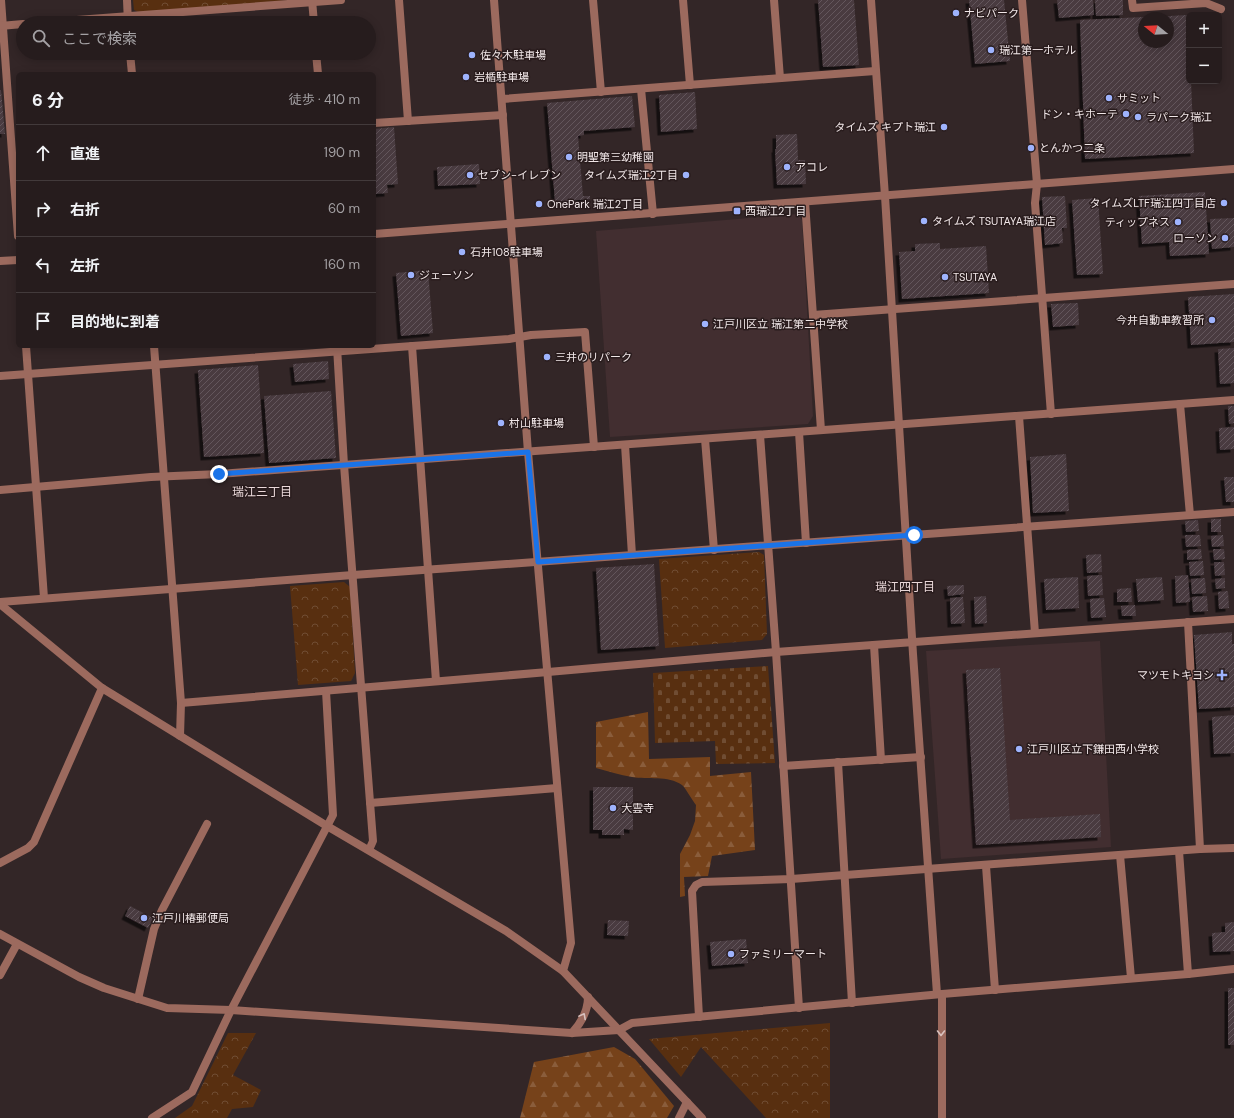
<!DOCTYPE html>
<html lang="ja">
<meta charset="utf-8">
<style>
body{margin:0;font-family:"DM Sans","Noto Sans JP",sans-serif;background:#32292a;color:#f1f3f6}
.controls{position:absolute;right:12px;top:12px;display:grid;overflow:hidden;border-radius:6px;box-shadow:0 2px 10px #0003}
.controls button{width:36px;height:36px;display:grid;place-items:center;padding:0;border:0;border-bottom:1px solid #423a3b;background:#261c1d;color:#f1f3f6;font:20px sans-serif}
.compass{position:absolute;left:1138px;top:12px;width:36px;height:36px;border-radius:50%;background:#261c1d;box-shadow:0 2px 10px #0003;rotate:288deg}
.stop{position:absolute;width:12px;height:12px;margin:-9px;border:3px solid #1a73e8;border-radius:50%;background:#fff}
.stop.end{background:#1a73e8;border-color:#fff;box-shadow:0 1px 4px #0008}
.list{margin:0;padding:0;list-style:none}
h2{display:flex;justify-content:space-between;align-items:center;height:52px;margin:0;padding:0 16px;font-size:17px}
h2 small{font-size:13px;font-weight:400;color:#a4a1a4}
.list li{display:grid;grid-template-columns:26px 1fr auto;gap:12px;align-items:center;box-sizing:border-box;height:56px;padding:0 16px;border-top:1px solid #423a3b}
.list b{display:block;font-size:15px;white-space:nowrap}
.list em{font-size:13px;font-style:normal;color:#a4a1a4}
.icon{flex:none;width:22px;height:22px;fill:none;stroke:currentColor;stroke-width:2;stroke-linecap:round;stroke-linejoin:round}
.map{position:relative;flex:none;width:1234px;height:1118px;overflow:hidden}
.search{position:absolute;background:#261c1d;box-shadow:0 2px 10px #0003;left:16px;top:16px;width:360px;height:44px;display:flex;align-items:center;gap:10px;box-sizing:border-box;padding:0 14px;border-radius:22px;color:#a4a1a4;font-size:15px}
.panel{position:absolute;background:#261c1d;box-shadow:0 2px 10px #0003;left:16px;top:72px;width:360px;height:276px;border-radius:6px}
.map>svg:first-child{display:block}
</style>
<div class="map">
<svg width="1234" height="1118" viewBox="0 0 1234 1118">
<defs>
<pattern id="forest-firs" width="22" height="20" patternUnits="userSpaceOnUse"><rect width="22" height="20" fill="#76421a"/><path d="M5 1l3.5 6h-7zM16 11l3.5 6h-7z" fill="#8a5d3b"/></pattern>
<pattern id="cemetery-stones" width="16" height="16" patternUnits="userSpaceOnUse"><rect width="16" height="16" fill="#582f10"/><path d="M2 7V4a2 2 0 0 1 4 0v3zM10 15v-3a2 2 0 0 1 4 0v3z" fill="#704d33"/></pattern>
<pattern id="park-crowns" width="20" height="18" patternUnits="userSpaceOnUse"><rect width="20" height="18" fill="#582f10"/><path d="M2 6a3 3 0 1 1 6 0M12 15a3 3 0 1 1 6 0" fill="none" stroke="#704d33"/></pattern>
<pattern id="building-hatch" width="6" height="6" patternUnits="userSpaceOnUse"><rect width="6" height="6" fill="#483b40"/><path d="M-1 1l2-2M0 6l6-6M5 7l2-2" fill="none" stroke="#63575c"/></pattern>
<filter id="shadow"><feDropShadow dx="-3.5" dy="3.5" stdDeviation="0" flood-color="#0009"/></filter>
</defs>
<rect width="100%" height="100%" fill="#332627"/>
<g fill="#422e30">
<path d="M 798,214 L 802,220 L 813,416 L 808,424 L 610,437 L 596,231 Z"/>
<path d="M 1100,641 L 1111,847 L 941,859 L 926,651 Z"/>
</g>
<g fill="url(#forest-firs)">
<path d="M 648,712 L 649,759 L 710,757 L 710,776 L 751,772 L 755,850 L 712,856 L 708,876 L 684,877 L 685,896 L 680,897 L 680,854 L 690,835 L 695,821 L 696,805 C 692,800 685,787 682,785 C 668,775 648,780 632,777 C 620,775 608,771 596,768 L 596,722 Z"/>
<path d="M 614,1047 L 635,1059 L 674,1106 L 667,1118 L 520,1118 L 534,1062 Z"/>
</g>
<path fill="url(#cemetery-stones)" d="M 768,666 L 775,763 L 716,764 L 715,741 L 655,743 L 653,673 Z"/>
<g fill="url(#park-crowns)">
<path d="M 133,0 L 290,0 L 140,13 L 134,10 Z"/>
<path d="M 759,552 L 764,555 L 767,634 L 762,640 L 665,648 L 659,559 Z"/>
<path d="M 344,582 L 350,587 L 355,673 L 351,681 L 298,685 L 290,586 Z"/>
<path d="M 830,1023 L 830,1118 L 766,1118 L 701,1047 L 681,1077 L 649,1039 Z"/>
<path d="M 228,1033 L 256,1033 L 233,1075 L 261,1090 L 253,1107 L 232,1109 L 227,1118 L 175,1118 L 192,1106 Z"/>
</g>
<g fill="url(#building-hatch)" filter="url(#shadow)">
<path d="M 818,0 L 854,0 L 859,65 L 823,67 Z"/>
<path d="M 969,0 L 1004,0 L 1010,61 L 975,64 Z"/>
<path d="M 1057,0 L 1093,0 L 1094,15 L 1059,18 Z"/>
<path d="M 1095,0 L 1123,0 L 1123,15 L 1096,16 Z"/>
<path d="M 1187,15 L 1189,81 L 1191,81 L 1194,153 L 1085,159 L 1080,20 L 1144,17 L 1144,42 L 1168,42 L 1168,18 L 1151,18 L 1151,17 Z"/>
<path d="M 0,90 L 1,90 L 5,134 L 0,134 Z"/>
<path d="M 695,92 L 697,129 L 661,132 L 659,95 Z"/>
<path d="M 632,96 L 635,127 L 584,131 L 584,135 L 578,136 L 583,196 L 590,196 L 590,199 L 555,202 L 547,103 Z"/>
<path d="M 394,127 L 398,184 L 387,185 L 388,193 L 374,194 L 374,129 Z"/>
<path d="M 797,134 L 798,160 L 805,160 L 806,184 L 777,185 L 775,149 L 776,149 L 776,135 Z"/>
<path d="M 479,164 L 480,184 L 438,186 L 437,167 Z"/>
<path d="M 1205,192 L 1209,254 L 1170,256 L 1169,242 L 1142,244 L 1139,196 Z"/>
<path d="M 1065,196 L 1067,228 L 1062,228 L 1063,243 L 1045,245 L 1042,197 Z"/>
<path d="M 1098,198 L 1103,274 L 1077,275 L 1072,200 Z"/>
<path d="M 1234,218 L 1234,247 L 1212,249 L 1210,219 Z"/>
<path d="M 940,243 L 940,249 L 986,246 L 989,293 L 902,299 L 899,252 L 915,251 L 915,244 Z"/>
<path d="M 428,270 L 433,333 L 401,336 L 396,273 Z"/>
<path d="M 1234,294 L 1234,342 L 1191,345 L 1188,297 Z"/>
<path d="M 1078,303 L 1079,325 L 1053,327 L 1051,304 Z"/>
<path d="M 1234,348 L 1234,383 L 1220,384 L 1218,349 Z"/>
<path d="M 328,361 L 329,379 L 295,382 L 293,364 Z"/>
<path d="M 258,365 L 264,453 L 204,457 L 198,370 Z"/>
<path d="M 331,391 L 336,458 L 269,463 L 264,396 Z"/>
<path d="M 1228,406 L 1234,406 L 1234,423 L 1229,424 Z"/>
<path d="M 1234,427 L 1234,449 L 1220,450 L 1219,428 Z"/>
<path d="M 1066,454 L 1069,511 L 1033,513 L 1030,457 Z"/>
<path d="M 1224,477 L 1234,477 L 1234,502 L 1226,502 Z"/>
<rect x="1211" y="519" width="10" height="13"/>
<path d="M 1198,520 L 1199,531 L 1186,532 L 1185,521 Z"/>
<path d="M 1185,535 L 1200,535 L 1201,546 L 1186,547 Z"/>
<path d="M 1223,535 L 1224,546 L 1212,547 L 1211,536 Z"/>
<path d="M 1201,549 L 1202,559 L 1187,560 L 1187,550 Z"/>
<path d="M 1213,549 L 1224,549 L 1225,559 L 1214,560 Z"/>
<path d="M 1101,554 L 1102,572 L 1087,573 L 1086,555 Z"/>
<path d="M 1203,561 L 1204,575 L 1190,576 L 1189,562 Z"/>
<path d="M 1214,562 L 1224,562 L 1225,575 L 1215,576 Z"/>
<path d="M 654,564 L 659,646 L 601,650 L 596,568 Z"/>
<path d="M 1102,575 L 1103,595 L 1088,596 L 1087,576 Z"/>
<path d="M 1188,575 L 1190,602 L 1176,603 L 1175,576 Z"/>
<path d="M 1078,577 L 1079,608 L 1046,610 L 1044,579 Z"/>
<path d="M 1162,577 L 1164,600 L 1138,602 L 1136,579 Z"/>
<path d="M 1205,578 L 1206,593 L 1192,594 L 1191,579 Z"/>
<path d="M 1225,578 L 1225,588 L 1216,589 L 1215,579 Z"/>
<path d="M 964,585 L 964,594 L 948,596 L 947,586 Z"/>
<path d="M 1131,588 L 1132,602 L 1117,602 L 1117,589 Z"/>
<path d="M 1228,591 L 1229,608 L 1219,609 L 1218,592 Z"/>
<path d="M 986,596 L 987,623 L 975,624 L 974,597 Z"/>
<path d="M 1207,596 L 1208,611 L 1193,612 L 1192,597 Z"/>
<path d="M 963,597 L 965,623 L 951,624 L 950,598 Z"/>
<path d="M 1104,598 L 1106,617 L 1091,618 L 1090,599 Z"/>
<path d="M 1135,605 L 1136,616 L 1122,616 L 1121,606 Z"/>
<path d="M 1232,632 L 1232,644 L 1234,644 L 1234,707 L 1199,709 L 1194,635 Z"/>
<path d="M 1000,668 L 1010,820 L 1100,814 L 1101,837 L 976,845 L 966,670 Z"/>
<path d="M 1234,715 L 1234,753 L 1214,754 L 1212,717 Z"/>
<path d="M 593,787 L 633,787 L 633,830 L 624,829 L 624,835 L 602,835 L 602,830 L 593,830 Z"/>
<path d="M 130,906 L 153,918 L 148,928 L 125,916 Z"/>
<path d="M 608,920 L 629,921 L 628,936 L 607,935 Z"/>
<path d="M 1234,922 L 1234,951 L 1213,952 L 1212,933 L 1225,932 L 1225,923 Z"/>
<path d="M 746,939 L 748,963 L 712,966 L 710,942 Z"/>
<rect x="1228" y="988" width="6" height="57"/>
</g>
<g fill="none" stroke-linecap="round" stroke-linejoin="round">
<path stroke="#9c6a5e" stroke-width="8" d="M 1132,0 L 1133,8 L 1206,3 L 1221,9"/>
<g stroke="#9c6a5e" stroke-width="8">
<path d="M 1,0 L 18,236"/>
<path d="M 127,0 L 128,23"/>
<path d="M 312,0 L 314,23"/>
<path d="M 399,0 L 408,121"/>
<path d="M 593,0 L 601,92"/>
<path d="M 683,0 L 690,85"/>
<path d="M 774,0 L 780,78"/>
<path d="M 871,0 L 885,196"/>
<path d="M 1022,0 L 1037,184 L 1035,203 L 1051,414"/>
<path d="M 37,23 L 341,0"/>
<path d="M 0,26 L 23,24"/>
<path d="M 130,53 L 132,74"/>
<path d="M 316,53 L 318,74"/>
<path d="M 641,89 L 653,214"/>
<path d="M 502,99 L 875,71"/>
<path d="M 374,123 L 503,115"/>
<path d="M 805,202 L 821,430"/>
<path d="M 813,315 L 1234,284"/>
<path d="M 26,346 L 44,598"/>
<path d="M 154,346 L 181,703 L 180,736"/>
<path d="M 412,346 L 436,681"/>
<path d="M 337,347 L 344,465 L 373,841 L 369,850"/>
<path d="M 0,376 L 509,339 L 531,335 L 585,332 L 594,447"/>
<path d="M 1180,404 L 1190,515"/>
<path d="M 1019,416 L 1035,633"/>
<path d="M 799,432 L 806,543"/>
<path d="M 760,435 L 776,652 L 799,1008"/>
<path d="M 705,439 L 714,550"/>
<path d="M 625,445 L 632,555"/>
<path d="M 0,490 L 151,477 L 219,474 L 1234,400"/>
<path d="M 0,602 L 353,575 L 1234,512"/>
<path d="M 0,604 L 102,688 L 327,826 L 506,931 L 563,971"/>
<path d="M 1188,622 L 1200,849"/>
<path d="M 874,645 L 881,760"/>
<path d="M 181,703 L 548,672"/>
<path d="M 838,762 L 852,1003"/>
<path d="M 783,766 L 921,757"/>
<path d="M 370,803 L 557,788"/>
<path d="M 1179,851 L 1188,974"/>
<path d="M 1120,855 L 1131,978"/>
<path d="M 0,863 L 28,848 L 34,842 L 102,688"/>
<path d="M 986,866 L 995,990"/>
<path d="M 0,975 L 17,944"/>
<path d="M 138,999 L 154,929 L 162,910 L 207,824"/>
<path d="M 699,1017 L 692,891 L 696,885 L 702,882 L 791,879 L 1200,849 L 1234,848"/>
<path d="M 572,1033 C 581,1023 588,1011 588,997"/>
<path d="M 152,1118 L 192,1092 L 231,1010 L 333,815 L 326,691"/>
<path d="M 679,1118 L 687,1102"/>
<path d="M 942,1118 L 942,994"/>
</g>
<g stroke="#9c6a5e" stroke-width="8">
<path d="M 494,0 L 528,452 L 571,943 L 563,971 L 702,1118"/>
<path d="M 885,196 L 913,654 L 937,994"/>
<path d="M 374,234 L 1234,169"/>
<path d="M 0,261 L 18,260"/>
<path d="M 548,672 L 776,652 L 1234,619"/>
<path d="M 0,934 L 79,977 L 104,988 L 167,1008 L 231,1010 L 572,1033 L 619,1030 L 632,1023 L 942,994 L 1188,974 L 1234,969"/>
</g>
</g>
<defs><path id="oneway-chevron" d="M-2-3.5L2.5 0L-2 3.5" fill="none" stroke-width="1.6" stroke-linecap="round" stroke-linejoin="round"/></defs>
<g stroke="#d8c2bf">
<use href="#oneway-chevron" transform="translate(583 1016) rotate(-62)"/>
<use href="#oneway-chevron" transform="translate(941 1033) rotate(90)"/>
</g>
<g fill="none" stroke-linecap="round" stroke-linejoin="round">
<path stroke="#1a73e8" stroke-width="5" d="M 219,474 L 528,452 L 538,562 L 914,535"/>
</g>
<g fill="#9eb3fd" stroke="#291c1d" stroke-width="1.5">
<circle cx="956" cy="13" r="4"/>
<circle cx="991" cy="50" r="4"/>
<circle cx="472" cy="55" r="4"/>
<circle cx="466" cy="77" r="4"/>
<circle cx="1109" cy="98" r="4"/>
<circle cx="1126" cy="114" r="4"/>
<circle cx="1138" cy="117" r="4"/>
<circle cx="944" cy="127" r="4"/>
<circle cx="1031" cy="148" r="4"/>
<circle cx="569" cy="157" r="4"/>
<circle cx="787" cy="167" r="4"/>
<circle cx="470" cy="175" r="4"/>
<circle cx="686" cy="175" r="4"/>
<circle cx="1224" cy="203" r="4"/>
<circle cx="539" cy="204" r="4"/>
<rect x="733" y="207" width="8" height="8" rx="2"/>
<circle cx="924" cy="221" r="4"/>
<circle cx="1178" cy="222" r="4"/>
<circle cx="1225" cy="238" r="4"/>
<circle cx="462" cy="252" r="4"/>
<circle cx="411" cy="275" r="4"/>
<circle cx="945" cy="277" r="4"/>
<circle cx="1212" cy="320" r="4"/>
<circle cx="705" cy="324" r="4"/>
<circle cx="547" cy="357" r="4"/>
<circle cx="501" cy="423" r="4"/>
<path d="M1220 669h4v4h4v4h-4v4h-4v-4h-4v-4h4z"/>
<circle cx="1019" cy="749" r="4"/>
<circle cx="613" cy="808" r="4"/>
<circle cx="144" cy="918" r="4"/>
<circle cx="731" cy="954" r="4"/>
</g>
<g text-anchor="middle" stroke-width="3" stroke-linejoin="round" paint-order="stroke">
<g font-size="11" fill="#f1e7e8" stroke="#291c1d" text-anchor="start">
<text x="964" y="17">ナビパーク</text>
<text x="999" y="54">瑞江第一ホテル</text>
<text x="480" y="59">佐々木駐車場</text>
<text x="474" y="81">岩楯駐車場</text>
<text x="1117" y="102">サミット</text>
<text x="1118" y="118" text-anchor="end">ドン・キホーテ</text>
<text x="1146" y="121">ラパーク瑞江</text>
<text x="936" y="131" text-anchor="end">タイムズ キプト瑞江</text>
<text x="1039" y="152">とんかつ二条</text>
<text x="577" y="161">明聖第三幼稚園</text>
<text x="795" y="171">アコレ</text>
<text x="478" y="179">セブン-イレブン</text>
<text x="678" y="179" text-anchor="end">タイムズ瑞江2丁目</text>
<text x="1216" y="207" text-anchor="end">タイムズLTF瑞江四丁目店</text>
<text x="547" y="208">OnePark 瑞江2丁目</text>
<text x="745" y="215">西瑞江2丁目</text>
<text x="932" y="225">タイムズ TSUTAYA瑞江店</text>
<text x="1170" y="226" text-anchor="end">ティップネス</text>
<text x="1217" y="242" text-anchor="end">ローソン</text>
<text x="470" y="256">石井108駐車場</text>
<text x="419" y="279">ジェーソン</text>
<text x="953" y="281">TSUTAYA</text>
<text x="1204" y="324" text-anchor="end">今井自動車教習所</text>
<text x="713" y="328">江戸川区立 瑞江第二中学校</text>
<text x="555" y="361">三井のリパーク</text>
<text x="509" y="427">村山駐車場</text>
<text x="1214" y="679" text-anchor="end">マツモトキヨシ</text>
<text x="1027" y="753">江戸川区立下鎌田西小学校</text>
<text x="621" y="812">大雲寺</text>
<text x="152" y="922">江戸川椿郵便局</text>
<text x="739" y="958">ファミリーマート</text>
</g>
<g font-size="12" fill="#ead8d9" stroke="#291c1d">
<text x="262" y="496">瑞江三丁目</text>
<text x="905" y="591">瑞江四丁目</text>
</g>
</g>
</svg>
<div class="controls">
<button>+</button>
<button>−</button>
</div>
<svg class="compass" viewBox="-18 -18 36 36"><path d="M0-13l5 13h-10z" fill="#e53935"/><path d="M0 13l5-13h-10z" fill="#a4a1a4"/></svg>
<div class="stop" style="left:914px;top:535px"></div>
<div class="stop end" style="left:219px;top:474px"></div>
<div class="search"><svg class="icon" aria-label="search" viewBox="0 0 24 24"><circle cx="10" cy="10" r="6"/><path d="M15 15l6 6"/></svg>ここで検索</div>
<section class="panel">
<h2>6 分<small>徒歩 · 410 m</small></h2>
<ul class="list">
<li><svg class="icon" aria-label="ahead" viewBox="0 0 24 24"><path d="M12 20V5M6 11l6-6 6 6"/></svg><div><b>直進</b></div><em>190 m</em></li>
<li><svg class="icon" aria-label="right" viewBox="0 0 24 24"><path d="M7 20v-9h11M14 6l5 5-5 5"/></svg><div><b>右折</b></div><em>60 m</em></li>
<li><svg class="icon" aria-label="left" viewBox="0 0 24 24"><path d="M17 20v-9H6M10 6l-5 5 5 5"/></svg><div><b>左折</b></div><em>160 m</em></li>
<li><svg class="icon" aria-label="arrive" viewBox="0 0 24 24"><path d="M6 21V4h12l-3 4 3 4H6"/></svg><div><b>目的地に到着</b></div></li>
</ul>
</section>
</div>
